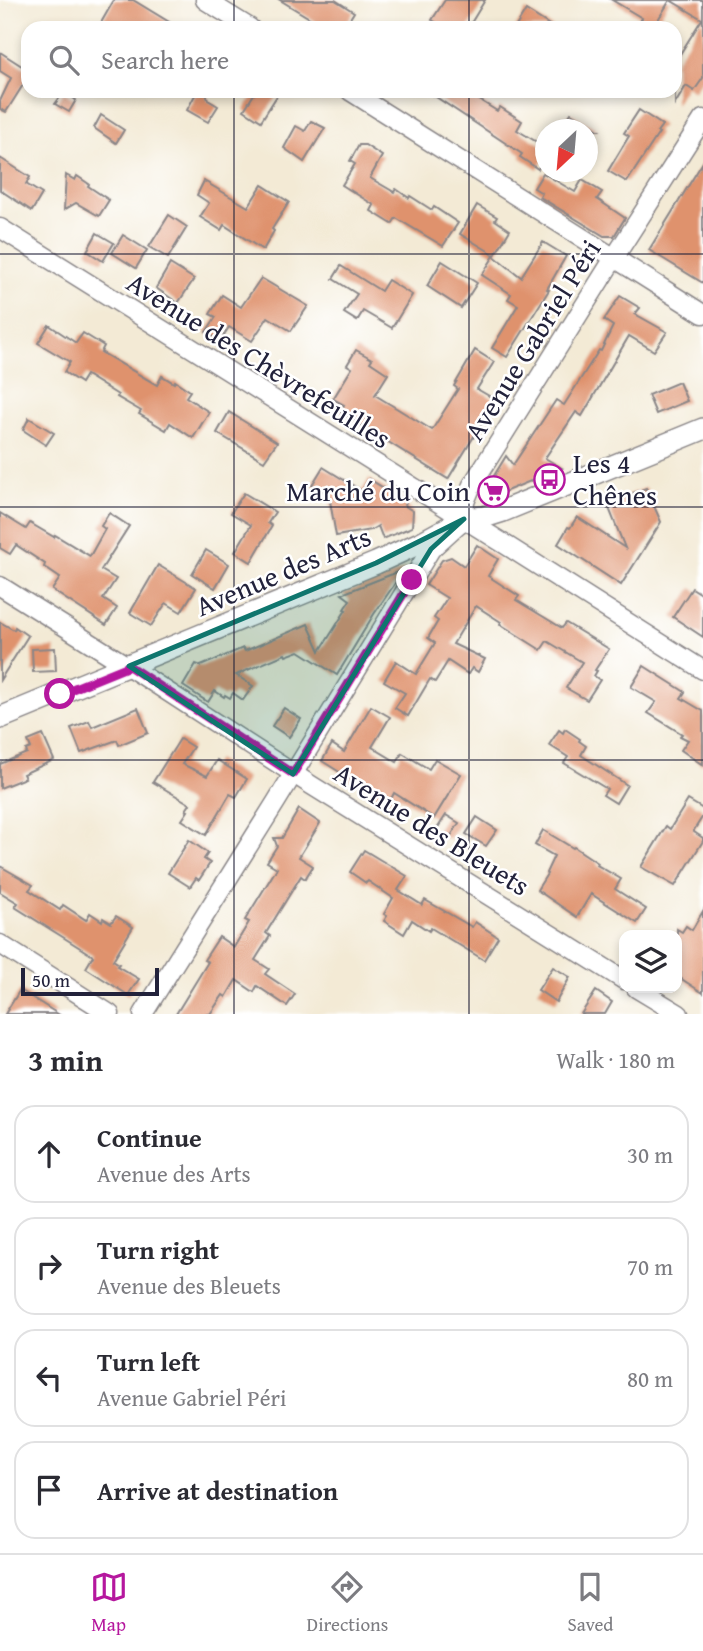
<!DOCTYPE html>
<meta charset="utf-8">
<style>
body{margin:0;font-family:"Gentium Book Plus",serif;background:#f2f2f3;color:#2b2b33}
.controls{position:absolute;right:21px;bottom:21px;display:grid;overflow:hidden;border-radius:14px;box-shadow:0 4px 10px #0003}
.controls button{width:63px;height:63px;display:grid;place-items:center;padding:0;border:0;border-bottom:2px solid #e1e1e2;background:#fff;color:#2b2b33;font:35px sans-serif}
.compass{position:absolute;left:535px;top:119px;width:63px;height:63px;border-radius:50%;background:#fff;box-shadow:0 4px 10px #0003;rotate:206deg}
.scale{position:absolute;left:21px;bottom:18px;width:138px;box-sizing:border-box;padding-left:7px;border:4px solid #22223b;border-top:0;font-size:19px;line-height:24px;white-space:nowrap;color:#22223b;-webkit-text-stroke:5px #fff;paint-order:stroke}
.stop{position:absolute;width:21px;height:21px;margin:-16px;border:5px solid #b5179e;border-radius:50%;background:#fff}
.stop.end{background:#b5179e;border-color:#fff;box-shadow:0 2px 7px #0008}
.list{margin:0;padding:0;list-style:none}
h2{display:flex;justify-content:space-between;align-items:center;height:91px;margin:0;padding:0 28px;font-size:30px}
h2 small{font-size:23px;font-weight:400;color:#7c7c81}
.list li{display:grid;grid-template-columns:46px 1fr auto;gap:21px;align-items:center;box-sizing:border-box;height:98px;margin:0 14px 14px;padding:0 14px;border:2px solid #e1e1e2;border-radius:21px}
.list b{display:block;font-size:26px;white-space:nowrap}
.list p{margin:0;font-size:23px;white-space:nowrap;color:#7c7c81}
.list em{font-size:23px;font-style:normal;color:#7c7c81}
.icon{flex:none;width:38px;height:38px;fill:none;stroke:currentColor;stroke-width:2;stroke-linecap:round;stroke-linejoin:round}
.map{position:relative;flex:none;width:703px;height:1014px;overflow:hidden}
.search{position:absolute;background:#fff;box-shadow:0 4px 10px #0003;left:21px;right:21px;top:21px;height:77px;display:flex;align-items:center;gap:18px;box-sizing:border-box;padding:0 24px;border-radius:21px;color:#7c7c81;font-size:26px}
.sheet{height:539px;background:#fff}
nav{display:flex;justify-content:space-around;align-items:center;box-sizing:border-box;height:98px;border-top:2px solid #e1e1e2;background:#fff;font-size:19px;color:#7c7c81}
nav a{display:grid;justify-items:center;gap:4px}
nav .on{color:#b5179e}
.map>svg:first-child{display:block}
</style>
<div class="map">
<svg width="703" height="1014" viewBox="0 0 703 1014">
<rect width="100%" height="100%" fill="#fff"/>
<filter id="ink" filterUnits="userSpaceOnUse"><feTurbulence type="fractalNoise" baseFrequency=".0143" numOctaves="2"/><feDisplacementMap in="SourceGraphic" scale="14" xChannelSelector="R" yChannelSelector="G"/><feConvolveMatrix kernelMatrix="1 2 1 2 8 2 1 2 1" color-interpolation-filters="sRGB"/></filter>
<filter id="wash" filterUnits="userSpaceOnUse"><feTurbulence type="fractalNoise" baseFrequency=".00686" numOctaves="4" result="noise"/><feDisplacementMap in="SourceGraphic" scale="28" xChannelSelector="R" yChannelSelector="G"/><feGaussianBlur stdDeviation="1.57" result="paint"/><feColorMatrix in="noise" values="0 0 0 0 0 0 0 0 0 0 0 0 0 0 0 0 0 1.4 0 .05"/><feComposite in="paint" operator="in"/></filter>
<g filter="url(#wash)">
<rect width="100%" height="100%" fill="#f3ead5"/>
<g id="blocks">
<g fill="#df926d">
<path d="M 114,0 L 133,0 L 179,28 L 98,28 Z"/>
<path d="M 280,0 L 335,0 L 354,12 L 344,28 L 326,28 Z"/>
<path d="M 445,0 L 485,0 L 468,28 L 446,28 L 432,20 Z"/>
<path d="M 612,0 L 670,0 L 653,28 L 636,28 L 642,18 Z"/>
<path d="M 670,0 L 703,0 L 703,78 L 694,91 L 686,86 L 675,104 L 675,62 L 702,19 Z"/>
<path d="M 526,10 L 554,28 L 515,28 Z"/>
<path d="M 0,52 L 28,70 L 28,77 L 6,112 L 0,109 L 0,101 L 11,78 L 0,71 Z"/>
<path d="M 256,91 L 280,91 L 261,121 L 244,110 Z"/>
<path d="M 427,91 L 465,91 L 497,111 L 500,107 L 522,121 L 517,130 L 545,147 L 545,157 L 538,169 L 520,157 L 522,154 Z"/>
<path d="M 64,92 L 76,100 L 69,112 L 55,104 Z"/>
<path d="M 206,92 L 208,100 L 218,106 L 208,122 L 187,110 L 195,95 Z"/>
<path d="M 639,110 L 662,125 L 657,132 L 659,133 L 627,182 L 608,171 L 629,136 L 624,133 Z"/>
<path d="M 571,113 L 598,130 L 560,130 Z"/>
<path d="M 101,115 L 124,130 L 116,143 L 94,128 Z"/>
<path d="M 311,121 L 325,128 L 304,162 L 284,148 L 296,126 L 305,131 Z"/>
<path d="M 359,145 L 365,145 L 382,156 L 370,178 L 394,192 L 396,189 L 409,198 L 410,196 L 432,210 L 434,207 L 458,223 L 443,246 L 396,218 L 392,224 L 371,211 L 374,205 L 342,185 L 355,164 L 350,161 Z"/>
<path d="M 0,158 L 30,177 L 26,184 L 42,194 L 32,211 L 0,190 Z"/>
<path d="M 703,162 L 703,283 L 649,250 Z"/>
<path d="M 543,173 L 575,192 L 582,180 L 602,192 L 597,199 L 625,218 L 614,236 L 604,236 L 540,197 L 542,193 L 534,188 Z"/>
<path d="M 66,175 L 75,180 L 77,176 L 89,184 L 88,186 L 109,200 L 99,216 L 76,203 L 64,210 Z"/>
<path d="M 204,181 L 248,207 L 262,185 L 289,202 L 272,229 L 274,231 L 263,250 L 224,225 L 221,230 L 200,217 L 209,203 L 197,195 Z"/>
<path d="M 477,205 L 497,217 L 495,220 L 510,230 L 495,255 L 460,234 Z"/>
<path d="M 169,215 L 187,227 L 168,258 L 149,247 Z"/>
<path d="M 97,233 L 114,243 L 103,261 L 87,251 Z"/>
<path d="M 123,235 L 147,250 L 136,268 L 112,253 Z"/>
<path d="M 543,242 L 566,256 L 547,289 L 549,290 L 507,357 L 492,348 L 518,305 L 508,299 L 511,294 L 482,275 L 494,256 L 521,277 Z"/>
<path d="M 442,261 L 477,283 L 461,308 L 427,286 Z"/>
<path d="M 170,264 L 194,279 L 178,303 L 156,288 Z"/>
<path d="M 341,266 L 381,291 L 388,280 L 412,295 L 392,328 L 363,311 L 357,321 L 344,313 L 357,294 L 333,279 Z"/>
<path d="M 261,278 L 308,306 L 291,331 L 268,317 L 252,341 L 229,327 L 220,341 L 206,332 L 216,317 L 210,314 L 222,295 L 241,307 Z"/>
<path d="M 620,296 L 640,308 L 635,314 L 667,332 L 654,351 L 629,336 L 582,416 L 576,412 L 545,458 L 562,468 L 492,497 L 486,489 L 506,456 L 513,465 L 556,400 L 564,405 L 599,350 L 601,351 L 613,326 L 604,320 Z"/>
<path d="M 49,325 L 76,343 L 83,333 L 104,346 L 101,352 L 157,385 L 162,376 L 174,383 L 175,381 L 190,391 L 186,397 L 209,412 L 193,438 L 170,423 L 166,430 L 139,414 L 141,411 L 117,397 L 118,395 L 86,375 L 81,383 L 64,372 L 70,362 L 38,343 Z"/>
<path d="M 356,350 L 372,359 L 370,362 L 388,374 L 375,395 L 432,430 L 458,389 L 454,386 L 475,350 L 494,362 L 477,389 L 496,400 L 448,479 L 340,412 L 344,405 L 333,399 L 352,368 L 347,365 Z"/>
<path d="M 679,382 L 687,401 L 656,414 L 648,395 Z"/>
<path d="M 229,412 L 277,442 L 264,461 L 217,433 Z"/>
<path d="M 29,418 L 54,433 L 46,445 L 23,430 Z"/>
<path d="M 323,467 L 362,491 L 369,479 L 406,502 L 405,506 L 413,511 L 412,527 L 383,539 L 378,526 L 371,530 L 336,536 L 329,495 L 312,485 Z"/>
<path d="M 646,488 L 661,522 L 621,585 L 558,544 L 568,527 L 570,528 L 577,517 L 625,548 L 607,503 Z"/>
<path d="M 244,493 L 275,512 L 268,523 L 272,526 L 251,562 L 235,552 L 251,525 L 231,513 Z"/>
<path d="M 0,513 L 26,529 L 30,523 L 54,537 L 55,535 L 90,556 L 105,529 L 101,526 L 109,513 L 129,526 L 101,570 L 116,579 L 103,599 L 117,608 L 106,625 L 52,590 L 60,578 L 44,567 L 45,564 L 16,545 L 10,554 L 0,548 Z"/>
<path d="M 477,545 L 498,559 L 488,576 L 519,596 L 516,600 L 562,628 L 566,623 L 609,649 L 595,670 L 597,671 L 594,676 L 600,680 L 587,700 L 566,688 L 582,662 L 547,641 L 541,650 L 500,624 L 501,622 L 476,606 L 453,644 L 485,659 L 478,672 L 472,668 L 468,674 L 448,661 L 435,682 L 430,679 L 408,716 L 395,708 L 405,693 L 384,681 L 396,661 L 416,674 L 435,643 L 428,638 L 438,621 L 434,618 L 447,598 L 426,585 L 442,560 L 451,557 L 464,566 Z"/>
<path d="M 206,550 L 229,564 L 215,588 L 192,574 Z"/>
<path d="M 158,565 L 196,588 L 181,612 L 166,603 L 151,626 L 130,613 Z"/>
<path d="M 405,569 L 374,614 L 337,675 L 299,651 L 286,656 L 285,654 L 236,675 L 253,686 L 243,700 L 233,693 L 230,698 L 225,695 L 224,697 L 215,691 L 208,702 L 183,686 L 196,664 L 201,666 L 243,648 L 245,651 L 308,624 L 320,651 L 346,610 L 344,609 L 350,600 L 342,594 Z"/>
<path d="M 692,588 L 703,595 L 703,637 L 673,617 Z"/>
<path d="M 0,622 L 14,630 L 15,627 L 28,636 L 0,680 Z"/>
<path d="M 55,648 L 56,671 L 33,672 L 32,649 Z"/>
<path d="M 644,666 L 685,692 L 681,698 L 703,711 L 703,765 L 681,750 L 688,740 L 680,736 L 682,734 L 648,713 L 656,702 L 631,687 Z"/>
<path d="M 371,706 L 390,717 L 372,747 L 397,762 L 402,753 L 429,769 L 435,759 L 461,774 L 434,818 L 394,793 L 389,803 L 322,761 L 332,744 L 344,752 Z"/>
<path d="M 138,708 L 148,733 L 119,745 L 117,740 L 81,753 L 71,728 L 89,721 L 92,727 Z"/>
<path d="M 284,708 L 301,719 L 289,737 L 272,726 Z"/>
<path d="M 565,729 L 580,739 L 579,741 L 586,746 L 581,755 L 627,785 L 616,803 L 603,795 L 607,789 L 564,763 L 568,757 L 549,745 L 559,730 L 563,733 Z"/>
<path d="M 43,735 L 54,760 L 23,774 L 25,778 L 0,788 L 0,764 L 27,753 L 26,750 L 31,748 L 28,741 Z"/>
<path d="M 180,739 L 193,747 L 182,764 L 207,776 L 217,760 L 247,779 L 236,797 L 230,794 L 206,835 L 182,820 L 188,811 L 186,810 L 190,804 L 153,782 Z"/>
<path d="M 688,800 L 703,809 L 703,816 L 694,830 L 694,832 L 703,838 L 703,841 L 675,886 L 641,867 L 666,826 L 670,829 Z"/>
<path d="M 299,809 L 320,823 L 299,857 L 313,866 L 305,879 L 301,876 L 266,933 L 270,936 L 255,960 L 269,969 L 265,974 L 295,994 L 287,1006 L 257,986 L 254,992 L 236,980 L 226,997 L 223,995 L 210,1014 L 176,1014 L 208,962 L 204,960 L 219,937 L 234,947 L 249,922 L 245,920 L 277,868 L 267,862 L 277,846 L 274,838 L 282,838 Z"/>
<path d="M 446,815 L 459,823 L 449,839 L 435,832 Z"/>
<path d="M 477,817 L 497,830 L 486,846 L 466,834 Z"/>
<path d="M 543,830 L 573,848 L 574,847 L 598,863 L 597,865 L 621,879 L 615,889 L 646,909 L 637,923 L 591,894 L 577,917 L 537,890 L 547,874 L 546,873 L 554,856 L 535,845 Z"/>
<path d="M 189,840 L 208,853 L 204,859 L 210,863 L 199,880 L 196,878 L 190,887 L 168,873 Z"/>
<path d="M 364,850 L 407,876 L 398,890 L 422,905 L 425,900 L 472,927 L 475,922 L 498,937 L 484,960 L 431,928 L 429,931 L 412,920 L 404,934 L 384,921 L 387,916 L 384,914 L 393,898 L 368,881 L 366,883 L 350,872 Z"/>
<path d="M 0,866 L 33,885 L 29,890 L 60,910 L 63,905 L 86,920 L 90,913 L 102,921 L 103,918 L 111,923 L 116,916 L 133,927 L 113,960 L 119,964 L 117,966 L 139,979 L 128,995 L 86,968 L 93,956 L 15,907 L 18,903 L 0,892 Z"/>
<path d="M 703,911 L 703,993 L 677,976 L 677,929 L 682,932 L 686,926 L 692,930 Z"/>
<path d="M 553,967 L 570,977 L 556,1002 L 538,990 Z"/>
<path d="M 20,990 L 58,1014 L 5,1014 Z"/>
<path d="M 596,991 L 612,1002 L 605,1014 L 581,1014 Z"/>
</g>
</g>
</g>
<g filter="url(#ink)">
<use href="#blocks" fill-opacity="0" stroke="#8a8688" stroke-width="2"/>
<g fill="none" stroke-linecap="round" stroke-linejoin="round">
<defs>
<g id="minor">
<path d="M 205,0 L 250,28"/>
<path d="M 350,91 L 703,314"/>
<path d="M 0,228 L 498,540 L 703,670"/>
<path d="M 0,586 L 145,677 L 311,785 L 624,980"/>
<path d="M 0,944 L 110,1014"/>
<path d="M 636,988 L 679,1014"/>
<path d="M 143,1014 L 276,802 L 431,549 L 464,519 L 465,502 L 472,485 L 614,258 L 703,119"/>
</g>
<path id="tertiary" d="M 0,718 L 376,563 L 422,542 L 464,519 L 484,517 L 503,511 L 703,429"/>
</defs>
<use href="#minor" stroke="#8a8688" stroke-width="21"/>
<use href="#tertiary" stroke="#8a8688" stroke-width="24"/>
<use href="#minor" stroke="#fff" stroke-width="18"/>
<use href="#tertiary" stroke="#fff" stroke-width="21"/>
</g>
</g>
<g fill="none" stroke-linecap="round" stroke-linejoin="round" filter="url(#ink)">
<path stroke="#b5179e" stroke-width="9" d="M 60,694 L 129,666 L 293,774 L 412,580"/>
</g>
<path fill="#0f766e" fill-opacity="0.2" stroke="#0f766e" stroke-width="5" stroke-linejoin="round" d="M 464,519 L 431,549 L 293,774 L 129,666 L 376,563 Z"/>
<path fill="none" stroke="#22223b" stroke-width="2" stroke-opacity="0.55" d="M 234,0 L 234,28M 469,0 L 469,28M 234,91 L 234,1014M 469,91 L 469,1014M 0,254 L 703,254M 0,507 L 703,507M 0,760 L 703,760"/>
<defs>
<symbol id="bus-ring" viewBox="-11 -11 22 22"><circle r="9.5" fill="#fff" stroke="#b5179e" stroke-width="1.5"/><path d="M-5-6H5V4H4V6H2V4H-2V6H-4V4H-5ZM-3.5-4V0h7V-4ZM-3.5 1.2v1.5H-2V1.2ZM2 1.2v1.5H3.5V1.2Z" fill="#b5179e"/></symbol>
<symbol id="supermarket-ring" viewBox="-11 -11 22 22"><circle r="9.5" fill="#fff" stroke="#b5179e" stroke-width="1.5"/><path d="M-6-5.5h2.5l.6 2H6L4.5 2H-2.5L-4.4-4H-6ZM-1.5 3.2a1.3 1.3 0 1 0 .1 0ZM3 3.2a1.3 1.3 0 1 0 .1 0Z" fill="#b5179e"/></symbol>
</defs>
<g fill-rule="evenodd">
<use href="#bus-ring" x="532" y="462" width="35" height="35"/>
<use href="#supermarket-ring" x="476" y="474" width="35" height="35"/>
</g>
<g text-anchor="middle" stroke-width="5" stroke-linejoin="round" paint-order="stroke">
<g font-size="28" fill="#22223b" stroke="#fff">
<text transform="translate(532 340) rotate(-58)" y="10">Avenue Gabriel Péri</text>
<text transform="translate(259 360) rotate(32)" y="10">Avenue des Chèvrefeuilles</text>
<text transform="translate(283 571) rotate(-23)" y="10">Avenue des Arts</text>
<text transform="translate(432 829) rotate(32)" y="10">Avenue des Bleuets</text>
</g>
<g font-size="28" fill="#22223b" stroke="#fff" text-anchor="start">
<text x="573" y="473">Les 4<tspan x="573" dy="32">Chênes</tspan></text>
<text x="470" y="501" text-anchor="end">Marché du Coin</text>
</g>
</g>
</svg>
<div class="controls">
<button><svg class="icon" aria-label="layers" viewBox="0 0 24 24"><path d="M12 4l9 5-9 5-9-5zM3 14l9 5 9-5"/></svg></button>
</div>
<svg class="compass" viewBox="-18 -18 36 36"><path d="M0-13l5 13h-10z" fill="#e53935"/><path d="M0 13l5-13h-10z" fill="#7c7c81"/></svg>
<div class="scale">50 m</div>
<div class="stop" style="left:60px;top:694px"></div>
<div class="stop end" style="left:412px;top:580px"></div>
<div class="search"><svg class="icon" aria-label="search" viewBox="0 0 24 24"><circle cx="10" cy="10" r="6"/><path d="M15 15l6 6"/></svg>Search here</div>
</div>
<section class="sheet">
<h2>3 min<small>Walk · 180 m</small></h2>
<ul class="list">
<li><svg class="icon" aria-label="ahead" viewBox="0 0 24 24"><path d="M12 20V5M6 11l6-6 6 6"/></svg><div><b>Continue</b><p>Avenue des Arts</p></div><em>30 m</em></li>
<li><svg class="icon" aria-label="right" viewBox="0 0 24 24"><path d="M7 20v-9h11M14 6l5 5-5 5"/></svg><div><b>Turn right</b><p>Avenue des Bleuets</p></div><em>70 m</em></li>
<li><svg class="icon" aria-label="left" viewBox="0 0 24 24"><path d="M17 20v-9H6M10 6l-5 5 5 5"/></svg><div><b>Turn left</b><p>Avenue Gabriel Péri</p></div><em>80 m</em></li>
<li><svg class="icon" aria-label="arrive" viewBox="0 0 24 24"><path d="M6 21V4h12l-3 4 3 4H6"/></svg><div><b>Arrive at destination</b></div></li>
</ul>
</section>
<nav>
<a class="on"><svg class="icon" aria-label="map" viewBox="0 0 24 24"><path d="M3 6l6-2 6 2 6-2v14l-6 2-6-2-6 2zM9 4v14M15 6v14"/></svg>Map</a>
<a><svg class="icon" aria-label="directions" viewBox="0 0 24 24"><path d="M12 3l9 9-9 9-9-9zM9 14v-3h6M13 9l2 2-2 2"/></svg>Directions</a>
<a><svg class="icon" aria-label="saved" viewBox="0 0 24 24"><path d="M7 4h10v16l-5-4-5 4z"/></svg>Saved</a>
</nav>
